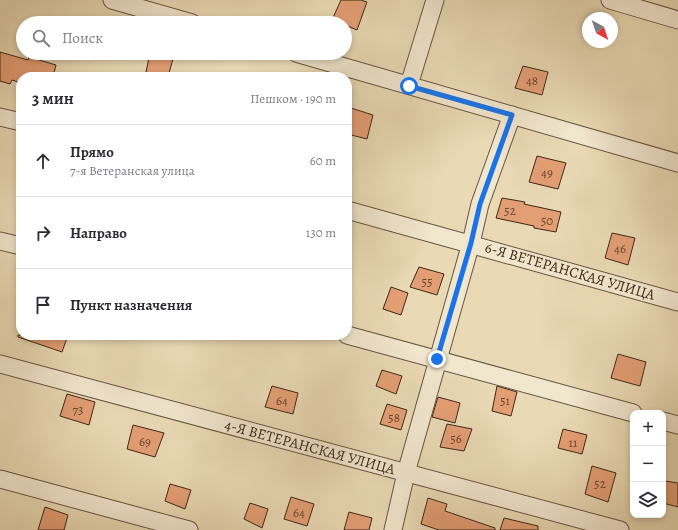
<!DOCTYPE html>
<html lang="ru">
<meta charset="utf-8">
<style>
body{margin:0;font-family:Alegreya,serif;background:#f7f7f7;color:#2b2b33}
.controls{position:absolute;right:12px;bottom:12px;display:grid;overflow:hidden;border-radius:8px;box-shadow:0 2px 6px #0003}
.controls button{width:36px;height:36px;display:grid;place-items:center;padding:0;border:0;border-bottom:1px solid #e1e1e2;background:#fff;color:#2b2b33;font:20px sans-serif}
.compass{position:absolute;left:582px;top:12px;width:36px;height:36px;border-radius:50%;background:#fff;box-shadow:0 2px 6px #0003;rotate:140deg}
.stop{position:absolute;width:12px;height:12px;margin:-9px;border:3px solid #1a73e8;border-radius:50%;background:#fff}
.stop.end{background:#1a73e8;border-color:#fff;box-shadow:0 1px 4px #0008}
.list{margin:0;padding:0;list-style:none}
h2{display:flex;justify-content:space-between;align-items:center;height:52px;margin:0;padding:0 16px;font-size:17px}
h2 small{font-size:13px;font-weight:400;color:#7c7c81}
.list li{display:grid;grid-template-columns:26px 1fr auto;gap:12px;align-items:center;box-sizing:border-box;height:72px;padding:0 16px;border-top:1px solid #e1e1e2}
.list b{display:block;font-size:15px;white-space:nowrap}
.list p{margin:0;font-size:13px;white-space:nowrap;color:#7c7c81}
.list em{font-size:13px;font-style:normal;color:#7c7c81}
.icon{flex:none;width:22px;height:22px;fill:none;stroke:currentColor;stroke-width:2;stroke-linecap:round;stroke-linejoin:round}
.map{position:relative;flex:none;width:678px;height:530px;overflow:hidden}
.search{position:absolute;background:#fff;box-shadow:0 2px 6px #0003;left:16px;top:16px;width:336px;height:44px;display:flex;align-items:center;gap:10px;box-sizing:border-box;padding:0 14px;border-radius:22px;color:#7c7c81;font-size:15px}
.panel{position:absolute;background:#fff;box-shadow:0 2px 6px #0003;left:16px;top:72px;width:336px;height:268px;border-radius:16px}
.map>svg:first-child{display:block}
</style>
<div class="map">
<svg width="678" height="530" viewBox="0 0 678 530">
<rect width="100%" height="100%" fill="#e9d9b4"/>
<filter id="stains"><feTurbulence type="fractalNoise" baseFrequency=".005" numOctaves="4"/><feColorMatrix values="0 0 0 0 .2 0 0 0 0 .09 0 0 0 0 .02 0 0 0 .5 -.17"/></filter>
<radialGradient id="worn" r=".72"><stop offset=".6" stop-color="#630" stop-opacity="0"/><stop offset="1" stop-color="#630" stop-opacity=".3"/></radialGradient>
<g fill="#e49e74" stroke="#3d291a">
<path d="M 341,0 L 361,0 L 367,2 L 357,30 L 345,25 L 345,23 L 339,23 L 332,20 Z"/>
<path d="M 0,52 L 28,60 L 29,57 L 56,65 L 53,77 L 21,77 L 21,83 L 12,80 L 10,84 L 0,81 Z"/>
<path d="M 150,53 L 166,53 L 174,55 L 168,77 L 146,72 Z"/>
<path d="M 523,66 L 548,72 L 542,95 L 515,88 Z"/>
<path d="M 351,108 L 373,115 L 367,139 L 347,134 L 347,126 Z"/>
<path d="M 537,156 L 566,163 L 558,189 L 529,182 Z"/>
<path d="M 502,198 L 525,202 L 524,204 L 561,212 L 556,232 L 534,228 L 534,226 L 496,218 Z"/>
<path d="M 612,233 L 635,238 L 628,265 L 605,258 Z"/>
<path d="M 419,267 L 444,274 L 437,295 L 410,287 Z"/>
<path d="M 391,287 L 408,293 L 401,315 L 383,309 Z"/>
<path d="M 18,335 L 68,335 L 62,352 L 18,337 Z"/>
<path d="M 618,354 L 646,362 L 640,386 L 611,378 Z"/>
<path d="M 382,370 L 402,376 L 396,394 L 376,386 Z"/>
<path d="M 272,386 L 298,393 L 293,414 L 265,407 Z"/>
<path d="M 497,386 L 517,392 L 511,416 L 492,411 Z"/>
<path d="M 67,394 L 95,402 L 89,425 L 60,416 Z"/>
<path d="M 438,397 L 460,403 L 455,423 L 432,417 Z"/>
<path d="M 387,404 L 407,410 L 401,430 L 380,424 Z"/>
<path d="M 447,424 L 472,429 L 464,451 L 440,447 Z"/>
<path d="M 133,425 L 164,433 L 155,457 L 127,449 Z"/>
<path d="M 563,429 L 587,435 L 582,454 L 558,448 Z"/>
<path d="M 592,466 L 616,473 L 608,502 L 585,494 Z"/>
<path d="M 665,481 L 678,483 L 678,507 L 663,503 L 663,488 Z"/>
<path d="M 170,484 L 191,490 L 185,509 L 165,501 Z"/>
<path d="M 291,497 L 314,504 L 307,526 L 284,519 Z"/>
<path d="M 428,498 L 447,504 L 445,511 L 495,528 L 495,530 L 439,530 L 421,524 Z"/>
<path d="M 250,503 L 268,509 L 262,528 L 244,519 Z"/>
<path d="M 45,507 L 68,515 L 64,530 L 38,530 Z"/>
<path d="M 349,512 L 372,518 L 369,530 L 344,530 Z"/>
<path d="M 504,518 L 538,526 L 538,530 L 500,530 Z"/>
</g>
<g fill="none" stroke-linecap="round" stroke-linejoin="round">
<defs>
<g id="minor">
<path d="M 112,0 L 192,23"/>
<path d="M 610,0 L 678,20"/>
<path d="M 296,53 L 678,163"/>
<path d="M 409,85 L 435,0"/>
<path d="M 0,117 L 21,122"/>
<path d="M 347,210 L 678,302"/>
<path d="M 0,241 L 21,246"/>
<path d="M 347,335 L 633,413"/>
<path d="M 0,364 L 620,530"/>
<path d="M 663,421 L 678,425"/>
<path d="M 0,479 L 189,530"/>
<path d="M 393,530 L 406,473 L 471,243 L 480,204 L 512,115"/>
</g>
</defs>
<use href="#minor" stroke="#685540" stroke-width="19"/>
<use href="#minor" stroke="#f1e6ce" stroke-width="17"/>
</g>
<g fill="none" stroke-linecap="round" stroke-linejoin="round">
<path stroke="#1a73e8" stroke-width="5" d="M 409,86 L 512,115 L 480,204 L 471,243 L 437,359"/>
</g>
<g text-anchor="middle" stroke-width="3" stroke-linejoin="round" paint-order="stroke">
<g font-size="13" fill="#674630">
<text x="532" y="85">48</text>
<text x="547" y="177">49</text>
<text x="510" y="215">52</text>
<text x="547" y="225">50</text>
<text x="620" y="253">46</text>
<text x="427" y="286">55</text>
<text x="282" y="405">64</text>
<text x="505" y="405">51</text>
<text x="78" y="414">73</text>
<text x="394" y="422">58</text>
<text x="456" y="443">56</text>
<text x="145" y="446">69</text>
<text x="573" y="447">11</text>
<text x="600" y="488">52</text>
<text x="299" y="517">64</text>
</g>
<g font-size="15" fill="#3d291a" stroke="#f1e6ce">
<text transform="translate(570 271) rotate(16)" y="5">6-Я ВЕТЕРАНСКАЯ УЛИЦА</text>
<text transform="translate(310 447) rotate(15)" y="5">4-Я ВЕТЕРАНСКАЯ УЛИЦА</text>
</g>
</g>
<rect width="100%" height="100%" filter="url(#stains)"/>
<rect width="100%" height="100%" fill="url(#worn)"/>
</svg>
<div class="controls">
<button>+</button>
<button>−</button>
<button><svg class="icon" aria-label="layers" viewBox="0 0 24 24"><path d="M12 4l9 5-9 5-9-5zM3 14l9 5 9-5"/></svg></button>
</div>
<svg class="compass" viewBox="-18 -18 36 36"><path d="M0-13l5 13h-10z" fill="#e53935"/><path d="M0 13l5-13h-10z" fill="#7c7c81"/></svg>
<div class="stop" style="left:409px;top:86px"></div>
<div class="stop end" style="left:437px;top:359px"></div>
<div class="search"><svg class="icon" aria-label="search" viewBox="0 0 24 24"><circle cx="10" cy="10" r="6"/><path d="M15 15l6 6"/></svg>Поиск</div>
<section class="panel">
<h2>3 мин<small>Пешком · 190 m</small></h2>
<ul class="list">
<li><svg class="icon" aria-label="ahead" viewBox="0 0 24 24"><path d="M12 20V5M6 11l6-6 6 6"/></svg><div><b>Прямо</b><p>7-я Ветеранская улица</p></div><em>60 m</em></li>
<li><svg class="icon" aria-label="right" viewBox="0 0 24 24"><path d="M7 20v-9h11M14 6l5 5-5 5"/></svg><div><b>Направо</b></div><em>130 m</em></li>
<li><svg class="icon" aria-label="arrive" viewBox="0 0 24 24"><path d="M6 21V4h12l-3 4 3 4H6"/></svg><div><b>Пункт назначения</b></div></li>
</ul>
</section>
</div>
